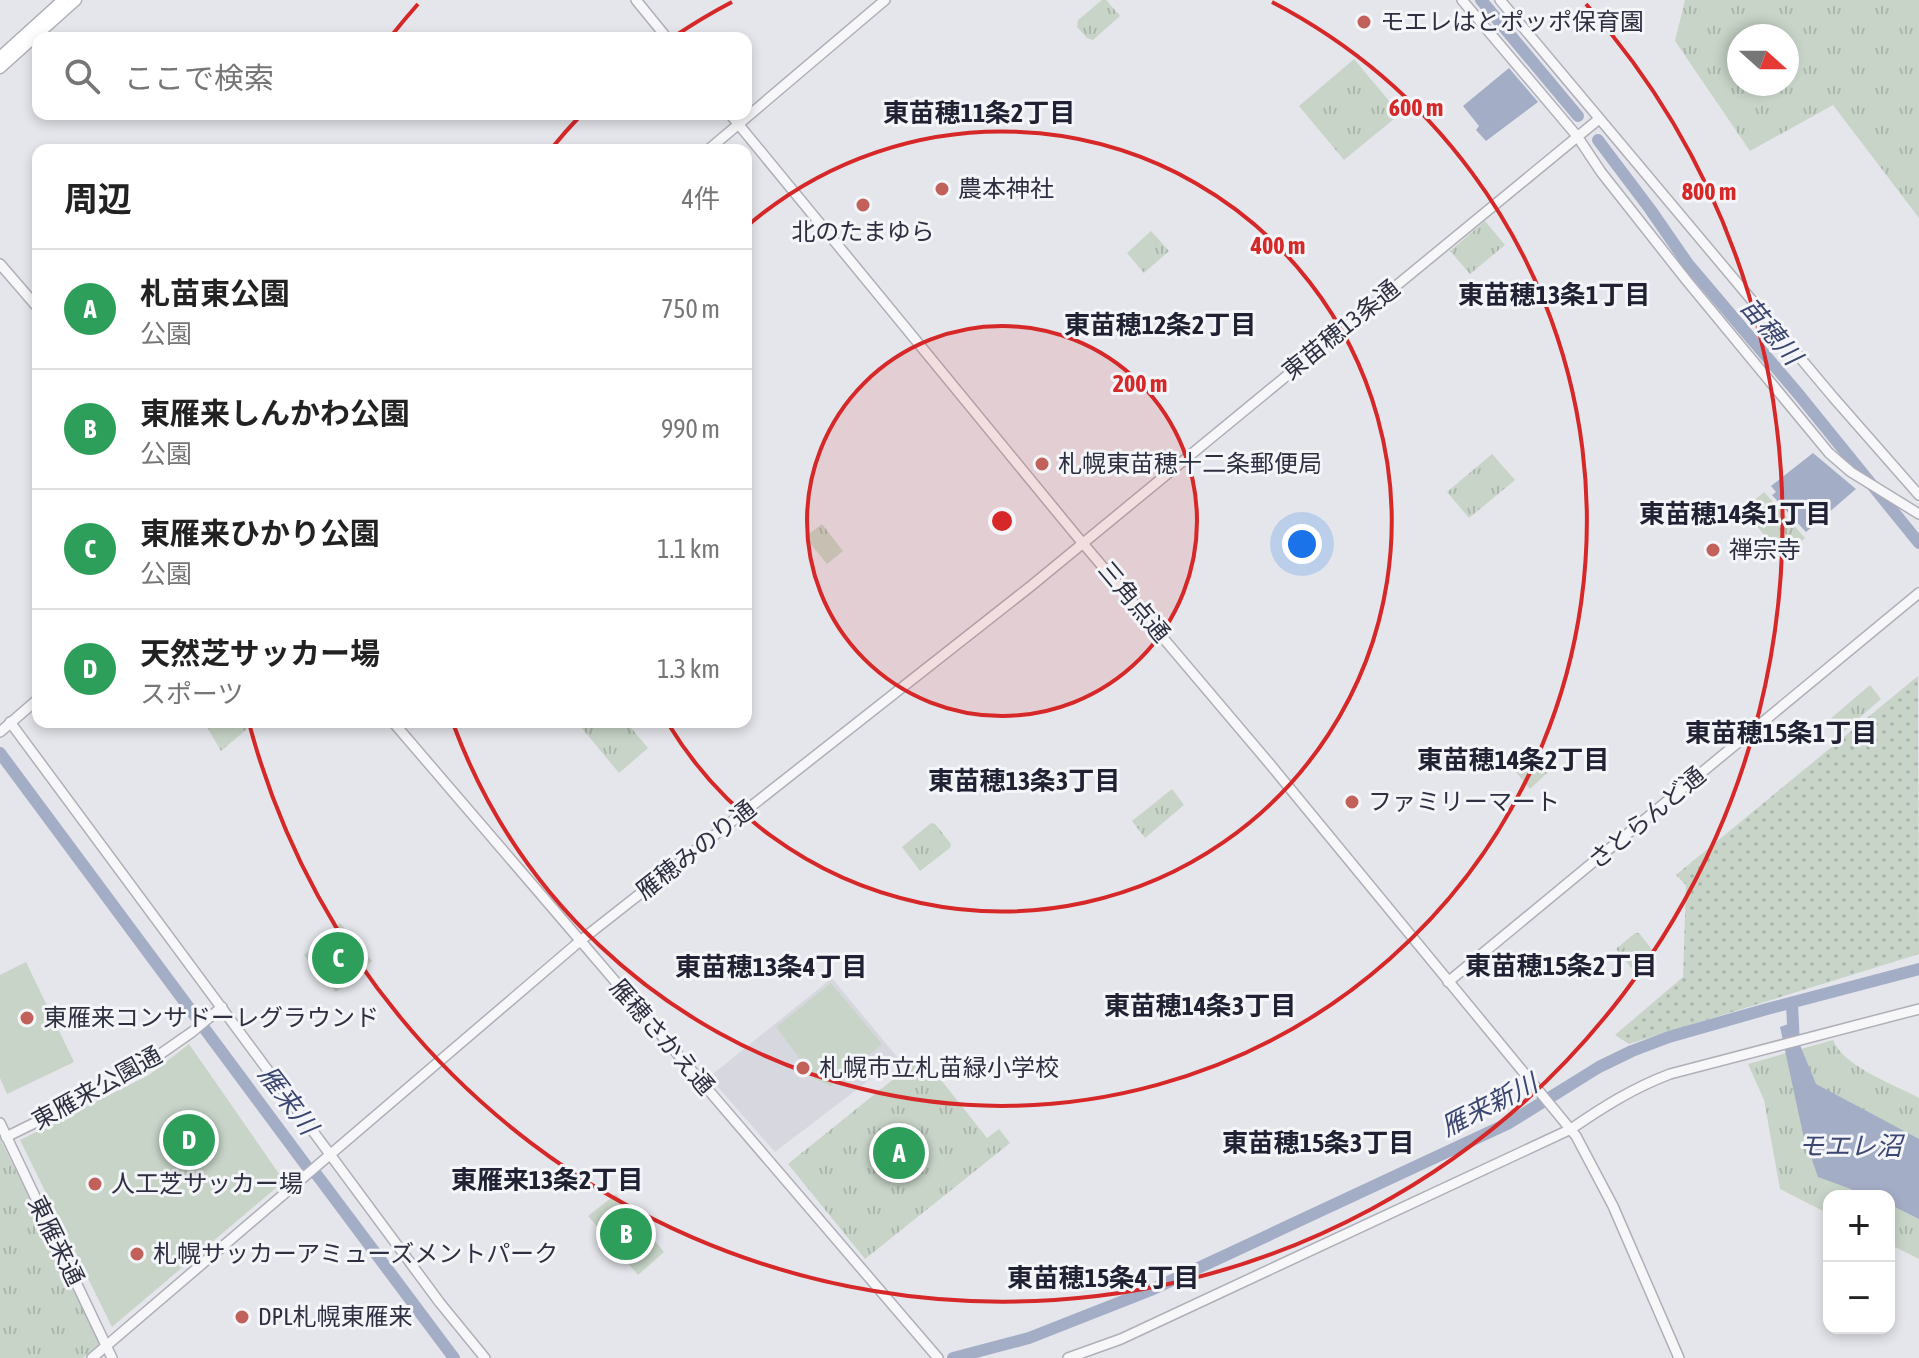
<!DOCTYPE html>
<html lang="ja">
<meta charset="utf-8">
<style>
body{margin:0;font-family:"Asap Condensed","Noto Sans JP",sans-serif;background:#f2f2f2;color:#222}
.controls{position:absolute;right:24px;bottom:24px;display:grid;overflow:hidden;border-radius:16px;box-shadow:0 4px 12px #0003}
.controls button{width:72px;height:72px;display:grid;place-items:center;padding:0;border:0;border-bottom:2px solid #e0e0e0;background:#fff;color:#222;font:40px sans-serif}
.compass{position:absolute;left:1727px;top:24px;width:72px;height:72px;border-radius:50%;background:#fff;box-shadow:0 4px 12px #0003;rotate:111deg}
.you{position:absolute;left:1302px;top:544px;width:28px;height:28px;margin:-20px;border:6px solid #fff;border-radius:50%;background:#1a73e8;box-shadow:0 0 0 12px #1a73e833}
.badge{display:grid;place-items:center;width:52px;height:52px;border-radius:50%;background:#0f766e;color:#fff;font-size:26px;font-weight:700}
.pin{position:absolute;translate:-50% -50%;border:4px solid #fff;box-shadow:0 2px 8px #0006}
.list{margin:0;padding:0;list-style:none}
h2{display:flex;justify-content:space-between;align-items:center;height:104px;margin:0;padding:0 32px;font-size:34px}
h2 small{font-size:26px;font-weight:400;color:#767676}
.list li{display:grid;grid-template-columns:52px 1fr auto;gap:24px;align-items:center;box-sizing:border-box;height:120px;padding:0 32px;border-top:2px solid #e0e0e0}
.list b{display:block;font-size:30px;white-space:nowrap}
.list p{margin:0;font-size:26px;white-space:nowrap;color:#767676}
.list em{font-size:26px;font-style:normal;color:#767676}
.icon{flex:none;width:44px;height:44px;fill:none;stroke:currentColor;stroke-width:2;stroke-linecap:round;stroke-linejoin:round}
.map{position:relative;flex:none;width:1919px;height:1358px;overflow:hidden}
.search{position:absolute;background:#fff;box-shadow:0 4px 12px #0003;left:32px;top:32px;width:720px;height:88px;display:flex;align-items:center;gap:20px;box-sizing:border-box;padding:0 28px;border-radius:16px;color:#767676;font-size:30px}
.panel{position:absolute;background:#fff;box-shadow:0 4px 12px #0003;left:32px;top:144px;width:720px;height:584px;border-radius:16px}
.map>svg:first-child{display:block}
</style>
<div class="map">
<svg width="1919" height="1358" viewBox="0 0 1919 1358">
<defs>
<pattern id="grass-dots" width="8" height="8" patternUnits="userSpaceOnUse" patternTransform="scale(2)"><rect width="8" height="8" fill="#c7d4c7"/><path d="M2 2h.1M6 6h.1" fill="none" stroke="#abb6ac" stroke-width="1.8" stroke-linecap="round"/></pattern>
<pattern id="park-tufts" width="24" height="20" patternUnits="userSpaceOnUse" patternTransform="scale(2)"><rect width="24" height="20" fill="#c7d4c7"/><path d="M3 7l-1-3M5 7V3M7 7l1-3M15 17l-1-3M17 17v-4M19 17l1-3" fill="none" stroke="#abb6ac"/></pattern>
</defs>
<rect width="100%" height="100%" fill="#e5e6eb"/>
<path fill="#d7d8df" d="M 832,978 L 898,1058 L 775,1152 L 709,1077 Z"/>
<path fill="url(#grass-dots)" d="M 1918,676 L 1919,954 L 1629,1044 L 1615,1035 L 1683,977 L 1686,885 L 1676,875 Z"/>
<g fill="url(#park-tufts)" fill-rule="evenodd">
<path d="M 1102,0 L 1106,0 L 1120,16 L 1093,40 L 1087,38 L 1077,27 L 1078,20 Z"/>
<path d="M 1685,0 L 1919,0 L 1919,218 L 1833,105 L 1750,151 L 1675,41 ZM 1739,36 L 1787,36 L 1787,84 L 1739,84 Z"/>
<path d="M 1354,59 L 1400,114 L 1344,160 L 1299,106 Z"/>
<path d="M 1485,221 L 1505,245 L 1470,274 L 1450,251 Z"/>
<path d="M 1151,231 L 1169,251 L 1144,273 L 1127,253 Z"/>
<path d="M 1492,454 L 1515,480 L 1469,518 L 1447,492 Z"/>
<path d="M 1764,492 L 1805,538 L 1783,557 L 1743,510 Z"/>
<path d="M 822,524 L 843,551 L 827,564 L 805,537 Z"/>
<path d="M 1870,685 L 1881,699 L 1841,734 L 1829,720 Z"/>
<path d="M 204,722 L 253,722 L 254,723 L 221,751 Z"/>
<path d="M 585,722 L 626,722 L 648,748 L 619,773 L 580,726 Z"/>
<path d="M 1523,748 L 1527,749 L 1547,773 L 1530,789 L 1507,761 Z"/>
<path d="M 1172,789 L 1184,805 L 1145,838 L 1132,821 Z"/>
<path d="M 931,823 L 935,824 L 951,844 L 950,848 L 920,871 L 902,847 Z"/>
<path d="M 340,923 L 372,961 L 336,992 L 304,955 Z"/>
<path d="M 1635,933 L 1639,933 L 1657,956 L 1657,961 L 1638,976 L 1616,949 Z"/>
<path d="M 1833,1040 C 1844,1067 1893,1084 1919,1098 L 1919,1259 L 1889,1244 L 1889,1196 L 1829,1196 L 1829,1214 L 1780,1189 L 1764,1100 L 1748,1064 Z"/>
<path d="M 922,1056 L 987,1138 L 999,1129 L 1010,1143 L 865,1259 L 788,1164 Z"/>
<path d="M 0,1139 L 102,1342 L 83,1358 L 0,1358 Z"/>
<path d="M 616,1194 L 664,1252 L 638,1275 L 588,1216 Z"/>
</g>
<g fill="#c7d4c7">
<path d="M 26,962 L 74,1062 L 7,1094 L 0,1078 L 0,975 Z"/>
<path d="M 831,983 L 882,1044 L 831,1086 L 815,1079 L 776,1027 Z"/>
<path d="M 189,1044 L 284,1181 L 112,1327 L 20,1140 L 149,1075 Z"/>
</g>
<g fill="#a4adc6">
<path d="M 1509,68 L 1538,102 L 1486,141 L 1476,130 L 1479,126 L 1463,106 Z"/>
<path d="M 1813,453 L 1856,489 L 1806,532 L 1772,495 L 1776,492 L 1771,486 Z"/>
<path d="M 1791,1023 L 1816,1084 L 1919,1139 L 1919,1219 L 1889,1204 L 1889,1196 L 1870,1196 L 1818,1177 L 1803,1134 L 1780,1027 Z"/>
</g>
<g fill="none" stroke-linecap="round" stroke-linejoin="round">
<g stroke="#a4adc6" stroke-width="12">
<path d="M 1481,0 L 1578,116"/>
<path d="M 1598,140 L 1650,209 L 1688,264 L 1800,396 L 1919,543"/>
<path d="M 0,753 L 308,1168 L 317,1175 L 454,1358"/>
<path d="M 1792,1004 L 1794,1045"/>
<path d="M 953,1358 L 1029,1338 L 1151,1290 L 1509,1123 L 1599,1067 L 1632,1051 L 1669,1037 L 1767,1009 L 1919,969"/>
</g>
<defs>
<g id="tertiary">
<path d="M 636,0 L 667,38"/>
<path d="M 1462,0 L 1577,136 L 1601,172 L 1687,281 L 1829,453 L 1851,472 L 1919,514"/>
<path d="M 1500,0 L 1833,397 L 1919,495"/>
<path d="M 730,114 L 1075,534 L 1269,763 L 1576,1136 L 1613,1206 L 1679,1358"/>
<path d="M 708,150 L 885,0"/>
<path d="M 0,264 L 38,308"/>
<path d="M 10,722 L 440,1303 L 485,1358"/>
<path d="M 393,722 L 938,1358"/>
<path d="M 0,732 L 38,699"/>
<path d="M 1448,982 L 1919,593"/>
<path d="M 0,1123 L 112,1358"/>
<path d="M 6,1137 L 126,1078 L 192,1032 L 222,1007"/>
<path d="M 92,1358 L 580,941 L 1031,586 L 1599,119"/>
<path d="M 1068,1358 L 1121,1339 L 1571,1129 C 1603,1107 1633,1088 1670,1074 L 1919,1009"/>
</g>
<g id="secondary">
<path d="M 0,57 L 63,0"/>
<path d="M 0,68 L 76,0"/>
</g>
</defs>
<use href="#tertiary" stroke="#aeafb8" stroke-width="12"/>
<use href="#secondary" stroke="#aeafb8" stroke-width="13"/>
<use href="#tertiary" stroke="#f7f7f9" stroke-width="9"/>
<use href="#secondary" stroke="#fff" stroke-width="10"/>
</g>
<circle cx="1002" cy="521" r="195" fill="#d62828" fill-opacity=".12"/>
<g fill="none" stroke="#d62828" stroke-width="4">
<circle cx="1002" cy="521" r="195"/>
<path d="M746 227A390 390 0 1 1 669 725"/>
<path d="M551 149A585 585 0 0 1 581 115M675 36A585 585 0 0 1 732 2M1272 2A585 585 0 1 1 454 726"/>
<path d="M392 35A780 780 0 0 1 418 4M1586 4A780 780 0 1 1 249 723"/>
</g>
<g fill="#c16159" stroke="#f4f5f8" stroke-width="3">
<circle cx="1364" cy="22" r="8"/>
<circle cx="942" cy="189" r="8"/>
<circle cx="863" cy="205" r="8"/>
<circle cx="1042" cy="464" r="8"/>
<circle cx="1713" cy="550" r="8"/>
<circle cx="1352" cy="802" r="8"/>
<circle cx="27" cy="1018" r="8"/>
<circle cx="803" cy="1068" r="8"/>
<circle cx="95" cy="1184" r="8"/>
<circle cx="137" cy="1254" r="8"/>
<circle cx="242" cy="1317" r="8"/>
</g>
<g text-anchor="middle" stroke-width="6" stroke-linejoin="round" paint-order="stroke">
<g font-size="24" fill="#2e3042" stroke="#f4f5f8" text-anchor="start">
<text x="1380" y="30">モエレはとポッポ保育園</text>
<text x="958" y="197">農本神社</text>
<text x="863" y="240" text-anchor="middle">北のたまゆら</text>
<text x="1058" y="472">札幌東苗穂十二条郵便局</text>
<text x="1729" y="558">禅宗寺</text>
<text x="1368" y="810">ファミリーマート</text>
<text x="43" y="1026">東雁来コンサドーレグラウンド</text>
<text x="819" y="1076">札幌市立札苗緑小学校</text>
<text x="111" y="1192">人工芝サッカー場</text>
<text x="153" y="1262">札幌サッカーアミューズメントパーク</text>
<text x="258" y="1325">DPL札幌東雁来</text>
</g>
<g font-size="24" fill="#2e3042" stroke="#f4f5f8">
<text transform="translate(1341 330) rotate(-39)" y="8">東苗穂13条通</text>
<text transform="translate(1134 602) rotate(50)" y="8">三角点通</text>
<text transform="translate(1647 818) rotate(-40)" y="8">さとらんど通</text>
<text transform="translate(696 850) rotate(-38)" y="8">雁穂みのり通</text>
<text transform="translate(662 1037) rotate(49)" y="8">雁穂さかえ通</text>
<text transform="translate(97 1088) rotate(-29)" y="8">東雁来公園通</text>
<text transform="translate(56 1241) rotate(64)" y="8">東雁来通</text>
</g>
<g font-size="26" font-weight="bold" fill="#202233" stroke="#f4f5f8">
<text x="979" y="122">東苗穂11条2丁目</text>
<text x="1554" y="304">東苗穂13条1丁目</text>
<text x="1160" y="334">東苗穂12条2丁目</text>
<text x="1735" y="523">東苗穂14条1丁目</text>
<text x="1781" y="742">東苗穂15条1丁目</text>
<text x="1513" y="769">東苗穂14条2丁目</text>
<text x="1024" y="790">東苗穂13条3丁目</text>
<text x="1561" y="975">東苗穂15条2丁目</text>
<text x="771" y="976">東苗穂13条4丁目</text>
<text x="1200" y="1015">東苗穂14条3丁目</text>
<text x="1318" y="1152">東苗穂15条3丁目</text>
<text x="547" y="1189">東雁来13条2丁目</text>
<text x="1103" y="1287">東苗穂15条4丁目</text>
</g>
<g font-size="26" font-style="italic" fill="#3c4771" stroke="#f4f5f8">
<text transform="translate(1771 331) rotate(50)" y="9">苗穂川</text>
<text transform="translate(288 1100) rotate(53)" y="9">雁来川</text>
<text transform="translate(1489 1105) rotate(-27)" y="9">雁来新川</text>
<text x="1850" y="1155">モエレ沼</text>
</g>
</g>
<circle cx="1002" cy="521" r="12" fill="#d62828" stroke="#f4f5f8" stroke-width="4"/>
<g font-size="24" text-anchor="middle" font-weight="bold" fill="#d62828" stroke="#f4f5f8" stroke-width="6" stroke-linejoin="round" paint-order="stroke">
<text x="1416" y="116">600 m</text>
<text x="1709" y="200">800 m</text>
<text x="1278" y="254">400 m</text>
<text x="1140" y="392">200 m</text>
</g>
</svg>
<div class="controls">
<button>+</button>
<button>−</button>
</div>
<svg class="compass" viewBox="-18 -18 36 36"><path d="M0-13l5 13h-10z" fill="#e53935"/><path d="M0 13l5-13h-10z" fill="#767676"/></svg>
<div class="you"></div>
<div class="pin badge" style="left:899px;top:1153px;background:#2e9e5b">A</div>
<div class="pin badge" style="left:626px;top:1234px;background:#2e9e5b">B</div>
<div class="pin badge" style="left:338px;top:958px;background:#2e9e5b">C</div>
<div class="pin badge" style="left:189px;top:1140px;background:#2e9e5b">D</div>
<div class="search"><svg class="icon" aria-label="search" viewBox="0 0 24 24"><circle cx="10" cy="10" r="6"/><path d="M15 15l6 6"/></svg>ここで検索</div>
<section class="panel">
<h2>周辺<small>4件</small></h2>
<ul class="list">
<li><span class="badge" style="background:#2e9e5b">A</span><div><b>札苗東公園</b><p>公園</p></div><em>750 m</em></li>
<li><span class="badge" style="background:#2e9e5b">B</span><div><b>東雁来しんかわ公園</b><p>公園</p></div><em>990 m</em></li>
<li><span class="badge" style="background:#2e9e5b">C</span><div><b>東雁来ひかり公園</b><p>公園</p></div><em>1.1 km</em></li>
<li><span class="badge" style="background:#2e9e5b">D</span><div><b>天然芝サッカー場</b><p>スポーツ</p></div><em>1.3 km</em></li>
</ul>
</section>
</div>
